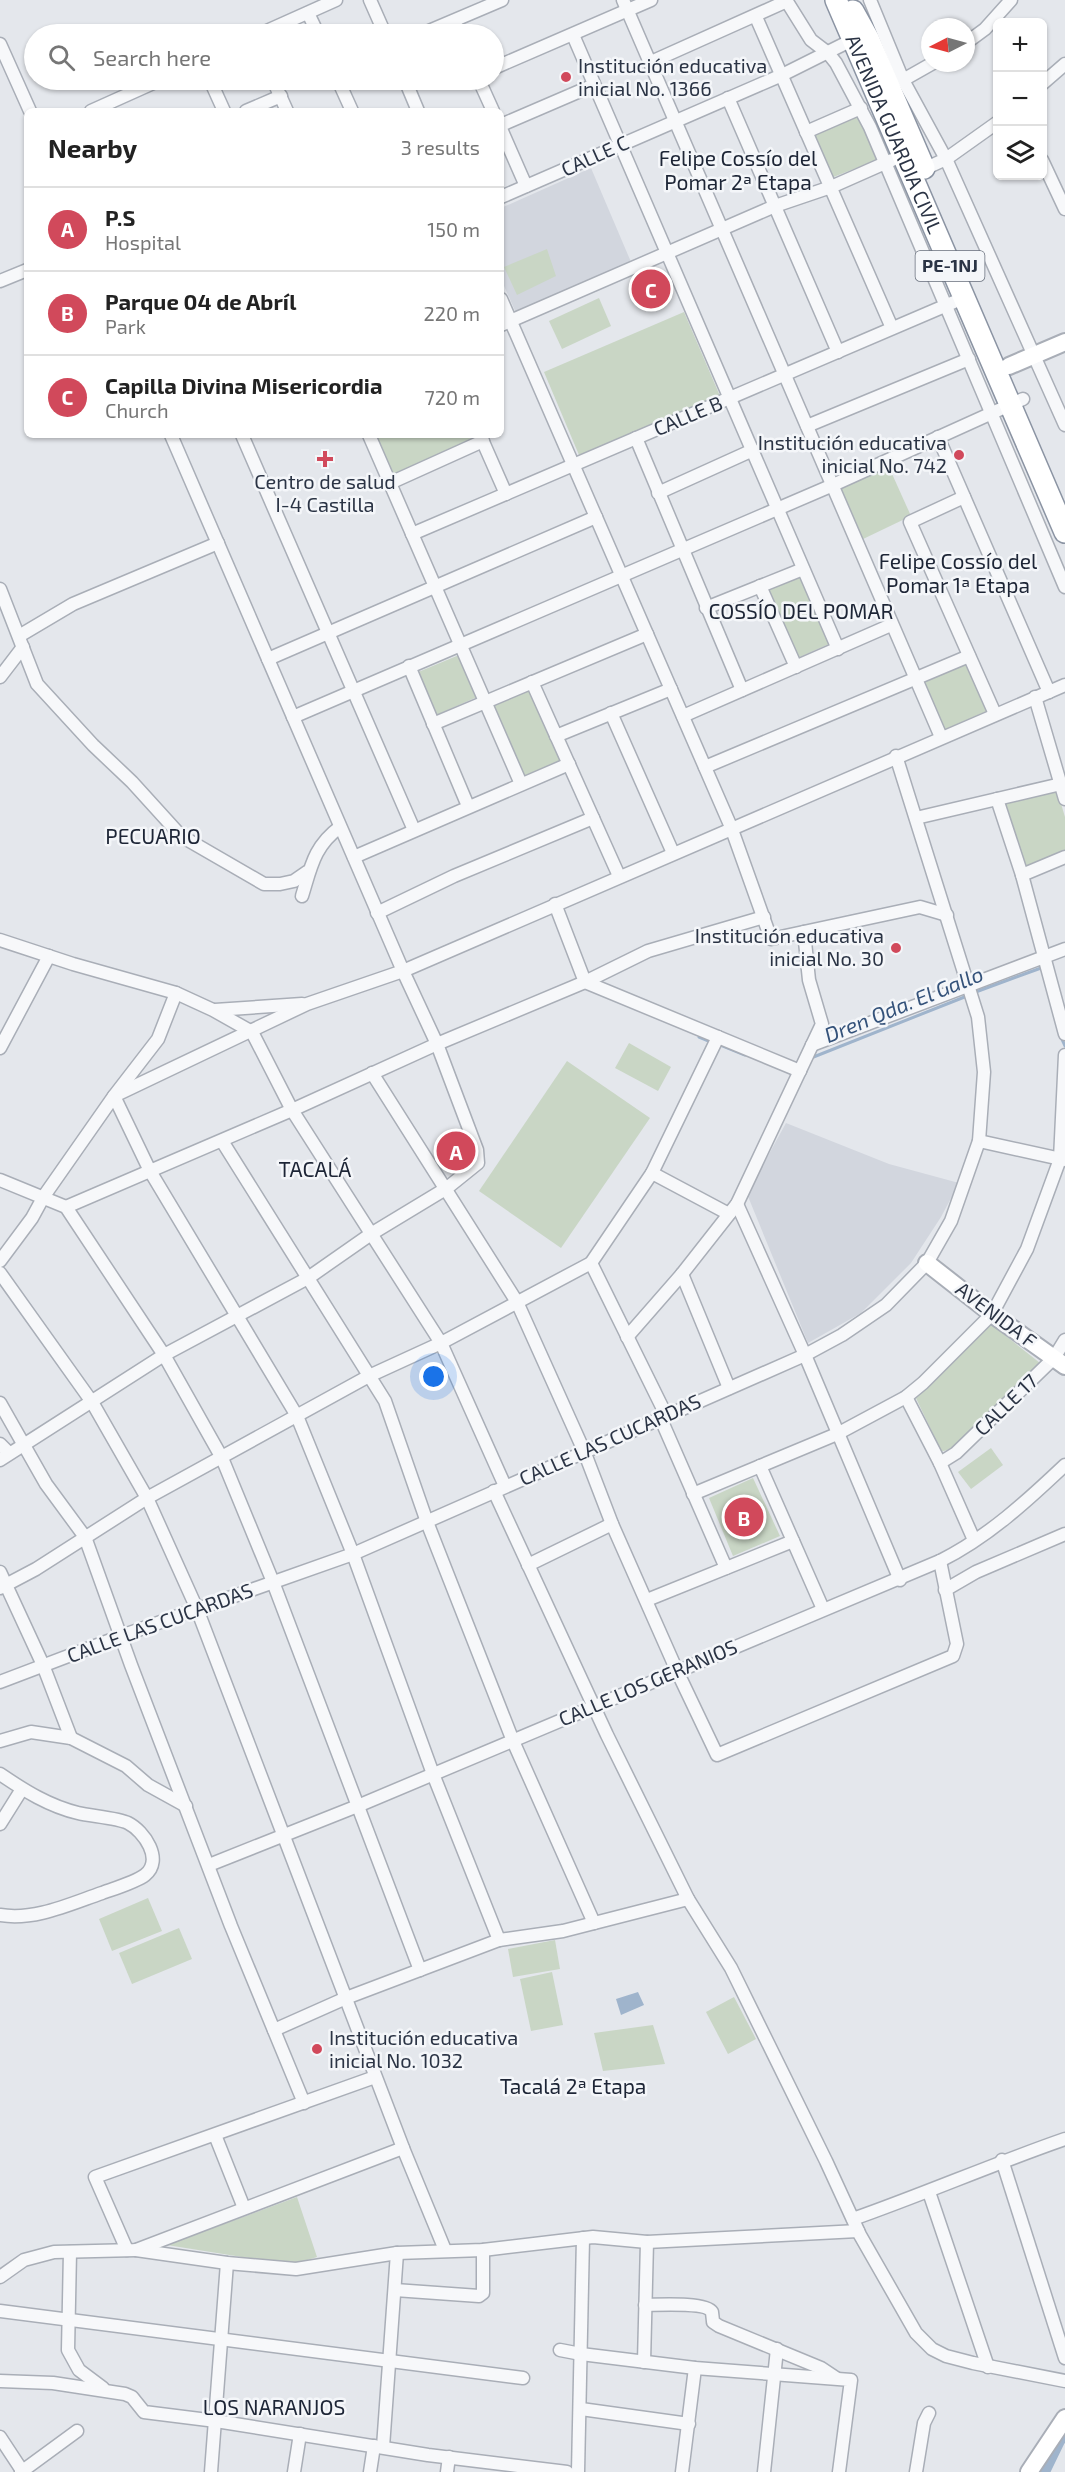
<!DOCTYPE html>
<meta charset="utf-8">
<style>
body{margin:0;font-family:"Exo 2",sans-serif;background:#f2f2f2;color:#222}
.controls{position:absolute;right:18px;top:18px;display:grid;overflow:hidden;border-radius:9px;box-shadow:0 2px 4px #0004}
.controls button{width:54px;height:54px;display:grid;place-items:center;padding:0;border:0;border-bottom:2px solid #e0e0e0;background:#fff;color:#222;font:30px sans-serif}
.compass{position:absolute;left:921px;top:18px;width:54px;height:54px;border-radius:50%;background:#fff;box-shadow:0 2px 4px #0004;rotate:264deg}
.you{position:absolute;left:434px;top:1377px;width:21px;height:21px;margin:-15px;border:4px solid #fff;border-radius:50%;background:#1a73e8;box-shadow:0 0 0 9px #1a73e833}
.badge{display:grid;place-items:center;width:39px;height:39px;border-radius:50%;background:#d1495b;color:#fff;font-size:20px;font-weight:700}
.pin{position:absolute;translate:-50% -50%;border:3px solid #fff;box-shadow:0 2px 6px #0006}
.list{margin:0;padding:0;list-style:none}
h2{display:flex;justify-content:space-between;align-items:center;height:78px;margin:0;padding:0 24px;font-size:26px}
h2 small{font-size:20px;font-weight:400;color:#767676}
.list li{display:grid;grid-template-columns:39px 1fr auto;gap:18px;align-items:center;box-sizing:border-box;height:84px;padding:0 24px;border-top:2px solid #e0e0e0}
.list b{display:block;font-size:22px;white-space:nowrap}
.list p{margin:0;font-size:20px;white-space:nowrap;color:#767676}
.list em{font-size:20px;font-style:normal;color:#767676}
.icon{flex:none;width:33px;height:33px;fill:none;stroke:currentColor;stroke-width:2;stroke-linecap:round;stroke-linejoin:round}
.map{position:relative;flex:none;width:1065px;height:2472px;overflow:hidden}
.search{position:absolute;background:#fff;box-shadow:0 2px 4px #0004;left:24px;top:24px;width:480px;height:66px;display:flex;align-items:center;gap:15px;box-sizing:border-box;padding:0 21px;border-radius:33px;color:#767676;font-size:22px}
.panel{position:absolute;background:#fff;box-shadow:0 2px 4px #0004;left:24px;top:108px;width:480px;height:330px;border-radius:9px}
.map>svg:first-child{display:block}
</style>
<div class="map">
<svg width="1065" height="2472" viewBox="0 0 1065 2472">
<rect width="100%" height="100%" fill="#e4e7ec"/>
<g fill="#d2d6de">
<path d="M 591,168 L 631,262 L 516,313 L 501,279 L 501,208 Z"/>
<path d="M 786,1123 L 889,1164 L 959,1183 L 941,1217 L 911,1263 L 861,1313 L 808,1343 L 747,1194 Z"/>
</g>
<g fill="#c9d6c5">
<path d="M 858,115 L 879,159 L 831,178 L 812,134 Z"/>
<path d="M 547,249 L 556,276 L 517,295 L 504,267 Z"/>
<path d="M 599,298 L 611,326 L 562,349 L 549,321 Z"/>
<path d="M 684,312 L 720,396 L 579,455 L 544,372 Z"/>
<path d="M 374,435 L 472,435 L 473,439 L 391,476 Z"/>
<path d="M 888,465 L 911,516 L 861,540 L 839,489 Z"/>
<path d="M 799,573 L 829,644 L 795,659 L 764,587 Z"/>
<path d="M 459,655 L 477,697 L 434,716 L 416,673 Z"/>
<path d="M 967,661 L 987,711 L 944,730 L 921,680 Z"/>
<path d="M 530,688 L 562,764 L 523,781 L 491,704 Z"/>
<path d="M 1056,787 L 1065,817 L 1065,854 L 1024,869 L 1003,805 Z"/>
<path d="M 629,1043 L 671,1067 L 658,1091 L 615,1068 Z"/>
<path d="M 567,1061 L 650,1118 L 561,1248 L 479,1191 Z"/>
<path d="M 991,1324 L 1040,1363 C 1027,1379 956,1455 941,1451 L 915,1396 Z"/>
<path d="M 991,1448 L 1003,1465 L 971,1489 L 958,1472 Z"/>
<path d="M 753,1478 L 780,1536 L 733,1556 L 709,1498 Z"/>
<path d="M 148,1898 L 162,1931 L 112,1951 L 99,1919 Z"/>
<path d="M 179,1928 L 192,1959 L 132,1984 L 119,1953 Z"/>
<path d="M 555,1940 L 560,1969 L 513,1977 L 508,1949 Z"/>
<path d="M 552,1972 L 563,2025 L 531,2031 L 520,1979 Z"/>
<path d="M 734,1997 L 756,2039 L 728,2054 L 706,2012 Z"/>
<path d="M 653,2025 L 665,2064 L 603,2071 L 594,2033 Z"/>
<path d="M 297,2197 L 317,2257 L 291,2265 L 167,2245 Z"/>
</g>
<path fill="#9fb4cc" d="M 638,1992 L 644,2005 L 621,2015 L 616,1999 Z"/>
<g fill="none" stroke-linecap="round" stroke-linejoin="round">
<g stroke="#9fb4cc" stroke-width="3">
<path d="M 973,993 L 1041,968"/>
<path d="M 1060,1035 L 1065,1046"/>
<path d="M 699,1037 L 711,1042"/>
<path d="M 718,1044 L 745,1055"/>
<path d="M 811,1058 L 967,996"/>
</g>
<path stroke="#9fb4cc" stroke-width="10" d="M 1045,2472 L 1060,2441 L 1065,2436"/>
<defs>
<g id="street">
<path d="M 370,0 L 385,34"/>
<path d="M 623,0 L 941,737"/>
<path d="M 786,0 L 811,40 L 828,53 L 836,63 L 870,127 L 1065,587"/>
<path d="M 870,0 L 903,80 L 946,159 L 1065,425"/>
<path d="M 308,13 L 318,34"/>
<path d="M 756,17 L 892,328"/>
<path d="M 454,21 L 460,34"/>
<path d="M 260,34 L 336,0"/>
<path d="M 422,34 L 502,0"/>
<path d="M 573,35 L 838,649"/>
<path d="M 966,43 L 985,29 L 1011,0"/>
<path d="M 0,44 L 30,111"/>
<path d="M 651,62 L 787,1"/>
<path d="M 494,68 L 651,0"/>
<path d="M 210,80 L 224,111"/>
<path d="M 273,80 L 287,111"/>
<path d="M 338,80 L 352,111"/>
<path d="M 405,80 L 418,111"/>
<path d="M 479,80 L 493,111"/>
<path d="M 903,80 L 933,63"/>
<path d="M 1042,84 L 1065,64"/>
<path d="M 728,98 L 838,352"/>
<path d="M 91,111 L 160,80"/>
<path d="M 246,111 L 281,96"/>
<path d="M 501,125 L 594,85"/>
<path d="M 501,129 L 526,186"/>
<path d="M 806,132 L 861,108"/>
<path d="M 1042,160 L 1065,209"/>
<path d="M 924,169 L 946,159 L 998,122"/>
<path d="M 501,197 L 782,75 L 852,40"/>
<path d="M 0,281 L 27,270"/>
<path d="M 501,299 L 731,827 L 771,939 L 920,907 L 947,915"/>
<path d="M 501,325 L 775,206 L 831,187 L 892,160"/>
<path d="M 807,426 L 969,359"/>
<path d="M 242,435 L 414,830"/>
<path d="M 369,435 L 521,784"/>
<path d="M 480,435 L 506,494"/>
<path d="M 938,437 L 1049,692"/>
<path d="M 636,438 L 742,690"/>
<path d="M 390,483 L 483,441"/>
<path d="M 658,493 L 753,450"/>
<path d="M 964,497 L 910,522 L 995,714"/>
<path d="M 412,534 L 954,302"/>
<path d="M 760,586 L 796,667"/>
<path d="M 0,589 L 37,684 L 93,745 L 132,782 L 181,836 L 264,884 L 280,884 L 294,881 L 307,872"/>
<path d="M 706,608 L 803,569"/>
<path d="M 19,636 L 73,604 L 218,543"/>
<path d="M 268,659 L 596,517"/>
<path d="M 409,666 L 468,806"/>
<path d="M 0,677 L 23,647"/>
<path d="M 532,682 L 619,876"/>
<path d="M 1035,697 L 1065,799"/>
<path d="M 611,713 L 673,853"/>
<path d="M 683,716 L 891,625"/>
<path d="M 293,717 L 833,485 L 1023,399"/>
<path d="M 433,724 L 647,634"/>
<path d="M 556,736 L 671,689"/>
<path d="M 705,767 L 969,656"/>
<path d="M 997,799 L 1022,875 L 1065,1034"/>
<path d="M 916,818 L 1061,784"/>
<path d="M 354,857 L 569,764"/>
<path d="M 1022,875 L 1065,857"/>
<path d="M 302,896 C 311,867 314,846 340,827"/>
<path d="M 555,904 L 585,982 L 800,1071"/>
<path d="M 377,913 L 454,876 L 593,818"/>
<path d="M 0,940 L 73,964 L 176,993 L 213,1010 L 252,1032 L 292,1110 L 441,1343 L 505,1486"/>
<path d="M 215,1010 L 302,1004"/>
<path d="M 812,1045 L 1065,949"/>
<path d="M 0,1048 L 49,956"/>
<path d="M 372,1073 L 517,1302 L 584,1451 L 612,1524 L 677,1671 L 717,1755 L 953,1656 L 957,1644 L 940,1561"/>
<path d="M 222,1141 L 385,1401 L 427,1522 L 513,1741 L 594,1923"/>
<path d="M 979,1141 L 1065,1160"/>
<path d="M 652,1173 L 729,1214"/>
<path d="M 0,1180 L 66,1207 L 164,1355 L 222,1458 L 273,1582 L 420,1970"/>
<path d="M 737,1204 L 805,1355 L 900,1580"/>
<path d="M 66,1207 L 292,1110 L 437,1044 L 585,982 L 648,951 L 764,917"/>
<path d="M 0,1261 L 32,1218 L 44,1196 L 114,1096 L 158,1039 L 176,993"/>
<path d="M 591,1263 L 666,1415"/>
<path d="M 0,1273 L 92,1402 L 147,1498 L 197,1609 L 403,2148 L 445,2250"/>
<path d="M 682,1274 L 729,1388"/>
<path d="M 627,1337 L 682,1274 L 737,1204 L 822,1024 L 809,980 L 804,932"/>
<path d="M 906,1397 L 940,1463 L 974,1540"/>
<path d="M 0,1403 L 46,1484 L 85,1537 L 131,1665 L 231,1926 L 304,2103"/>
<path d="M 660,1417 L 726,1568"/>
<path d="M 0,1444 L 9,1453"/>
<path d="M 0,1460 L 164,1355 L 308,1278 L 371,1234 L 447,1188 L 478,1163 L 477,1150 L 437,1044 L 403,971 L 171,435"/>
<path d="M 940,1463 L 956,1453 L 1054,1358 L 1065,1340"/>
<path d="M 760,1466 L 823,1609"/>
<path d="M 494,1491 L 607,1735 L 688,1899 L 731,1968 L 826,2161 L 860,2235 L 916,2333 L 932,2349 L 946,2356 L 973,2363 L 1065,2381"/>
<path d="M 693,1494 L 837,1434 L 906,1397 L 923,1383 L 992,1314 L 1027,1249 L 1060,1159 L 1065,1055"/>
<path d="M 528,1565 L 612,1524"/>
<path d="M 0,1572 L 43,1665 L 71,1738"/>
<path d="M 0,1588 L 36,1569 L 147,1498 L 369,1376 L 441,1343 L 591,1263 L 652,1173 L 718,1037"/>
<path d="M 945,1590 L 976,1572 L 1065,1534"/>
<path d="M 647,1600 L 793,1541"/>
<path d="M 0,1682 L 121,1636 L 353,1554 L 805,1355 L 842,1335 L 886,1305 L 927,1263 L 951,1221 L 979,1141 L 984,1072 L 978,1017 L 896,756"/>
<path d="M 0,1741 L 31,1732 L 71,1738 L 126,1766 L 148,1785 L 186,1806"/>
<path d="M 0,1774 C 25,1791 49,1806 78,1813 C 90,1816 118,1818 128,1823 C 144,1831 164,1860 145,1875 C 136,1882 113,1889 102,1893 C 70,1904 34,1921 0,1915"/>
<path d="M 0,1824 L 22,1789"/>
<path d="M 209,1865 L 360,1805 L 940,1561 C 988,1537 1027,1501 1065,1465"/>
<path d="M 499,1940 L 433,1774 L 353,1554 L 297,1416 L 150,1171 L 114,1096 L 307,1004 L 403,971 L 1065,685"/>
<path d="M 274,2030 L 346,1998 L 499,1940 L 563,1931 L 688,1899"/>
<path d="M 215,2135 L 244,2208"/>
<path d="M 1002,2160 L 1065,2358"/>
<path d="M 929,2192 L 988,2367"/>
<path d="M 853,2219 C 924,2194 993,2164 1065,2139"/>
<path d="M 127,2250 L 95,2177 L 375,2077"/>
<path d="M 136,2250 L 227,2263 L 296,2269 L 397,2253 L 483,2250 L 593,2237 L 647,2242 L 858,2231"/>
<path d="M 70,2252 L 68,2350 L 79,2370 L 103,2388"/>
<path d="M 0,2277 L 24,2260 L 54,2252 L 136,2250 L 403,2148"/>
<path d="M 395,2290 L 479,2296 L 483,2293 L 483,2250"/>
<path d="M 645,2305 C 657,2305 706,2302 712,2312 C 712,2313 713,2320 713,2322 L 719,2326 L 821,2368 L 836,2378"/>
<path d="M 0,2311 L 523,2378"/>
<path d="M 560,2350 L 581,2354 L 695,2368 L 851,2380 L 839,2472"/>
<path d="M 644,2362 L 647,2242"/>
<path d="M 0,2381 L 53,2383 L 125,2394 L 132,2397 L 144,2412 L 216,2421 L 428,2455 L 567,2472"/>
<path d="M 581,2409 L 689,2424"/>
<path d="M 0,2437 L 23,2472"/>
<path d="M 383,2447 L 397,2253"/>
<path d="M 21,2472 L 77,2431"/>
<path d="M 211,2472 L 227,2263"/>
<path d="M 294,2472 L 300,2434"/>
<path d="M 370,2472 L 374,2446"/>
<path d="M 447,2472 L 449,2457"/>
<path d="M 578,2472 L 583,2238"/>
<path d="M 682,2472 L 695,2368"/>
<path d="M 764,2472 L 777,2349"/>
<path d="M 916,2472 L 924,2423 L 929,2413"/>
</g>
<g id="secondary">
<path d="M 1009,366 L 1065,342"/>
<path d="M 927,1263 L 992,1314 L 1065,1366"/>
<path d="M 1029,2472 L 1065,2418"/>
</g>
<g id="highway">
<path id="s1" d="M 836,0 L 1065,532"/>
<path d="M 853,11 L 868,38 L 924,168"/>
</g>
</defs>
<use href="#street" stroke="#a9aeb7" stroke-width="15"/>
<use href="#secondary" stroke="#a9aeb7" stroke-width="20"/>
<use href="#highway" stroke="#8b94a3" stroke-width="24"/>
<use href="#street" stroke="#f7f8fa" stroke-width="12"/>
<use href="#secondary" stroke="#fff" stroke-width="16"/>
<use href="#highway" stroke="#fff" stroke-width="21"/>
</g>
<g fill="#d1495b" stroke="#f4f6f9" stroke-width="2">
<circle cx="566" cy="77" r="6"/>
<circle cx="959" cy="455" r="6"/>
<path d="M322 450h6v6h6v6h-6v6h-6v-6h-6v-6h6z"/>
<circle cx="896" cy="948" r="6"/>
<circle cx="317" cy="2049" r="6"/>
</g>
<g text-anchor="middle" stroke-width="5" stroke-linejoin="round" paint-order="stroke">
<rect fill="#f4f6f9" stroke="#676e7b" stroke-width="1.5" x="915.5" y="251" width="69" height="30" rx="4.5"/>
<g font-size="18" font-weight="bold" fill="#2b3445">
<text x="950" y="272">PE-1NJ</text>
</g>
<g font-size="20" fill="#2b3445" stroke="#f4f6f9" text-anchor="start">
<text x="578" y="73">Institución educativa<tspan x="578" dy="23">inicial No. 1366</tspan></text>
<text x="947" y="450" text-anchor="end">Institución educativa<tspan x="947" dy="23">inicial No. 742</tspan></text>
<text x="325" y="489" text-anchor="middle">Centro de salud<tspan x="325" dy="23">I-4 Castilla</tspan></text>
<text x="884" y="943" text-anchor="end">Institución educativa<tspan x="884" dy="23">inicial No. 30</tspan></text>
<text x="329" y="2045">Institución educativa<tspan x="329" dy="23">inicial No. 1032</tspan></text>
</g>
<g font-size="20" fill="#2b3445" stroke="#f4f6f9">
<text dy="7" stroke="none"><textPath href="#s1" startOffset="146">AVENIDA GUARDIA CIVIL</textPath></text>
<text transform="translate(595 156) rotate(-24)" y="7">CALLE C</text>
<text transform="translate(688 416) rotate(-23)" y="7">CALLE B</text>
<text transform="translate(996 1315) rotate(37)" y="7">AVENIDA F</text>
<text transform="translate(1006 1405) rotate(-44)" y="7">CALLE 17</text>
<text transform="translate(610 1440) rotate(-24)" y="7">CALLE LAS CUCARDAS</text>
<text transform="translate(160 1623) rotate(-20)" y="7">CALLE LAS CUCARDAS</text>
<text transform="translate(648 1683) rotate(-23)" y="7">CALLE LOS GERANIOS</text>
</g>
<g font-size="21" fill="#1d2536" stroke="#f4f6f9">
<text x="738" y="166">Felipe Cossío del<tspan x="738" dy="24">Pomar 2ª Etapa</tspan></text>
<text x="958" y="569">Felipe Cossío del<tspan x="958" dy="24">Pomar 1ª Etapa</tspan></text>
<text x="801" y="619">COSSÍO DEL POMAR</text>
<text x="153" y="844">PECUARIO</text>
<text x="315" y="1177">TACALÁ</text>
<text x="573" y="2094">Tacalá 2ª Etapa</text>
<text x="274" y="2415">LOS NARANJOS</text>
</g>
<g font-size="21" font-style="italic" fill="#34527a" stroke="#f4f6f9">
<text transform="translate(904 1005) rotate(-22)" y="7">Dren Qda. El Gallo</text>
</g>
</g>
</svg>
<div class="controls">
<button>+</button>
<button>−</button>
<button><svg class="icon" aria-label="layers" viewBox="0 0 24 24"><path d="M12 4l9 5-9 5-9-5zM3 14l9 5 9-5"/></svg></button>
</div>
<svg class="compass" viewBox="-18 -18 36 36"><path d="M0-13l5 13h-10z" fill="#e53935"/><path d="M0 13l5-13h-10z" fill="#767676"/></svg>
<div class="you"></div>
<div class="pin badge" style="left:456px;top:1151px">A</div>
<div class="pin badge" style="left:744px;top:1517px">B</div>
<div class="pin badge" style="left:651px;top:289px">C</div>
<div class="search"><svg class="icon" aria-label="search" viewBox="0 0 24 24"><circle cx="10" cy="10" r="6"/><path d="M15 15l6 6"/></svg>Search here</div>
<section class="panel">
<h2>Nearby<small>3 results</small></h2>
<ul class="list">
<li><span class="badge">A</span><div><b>P.S</b><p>Hospital</p></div><em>150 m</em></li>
<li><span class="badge">B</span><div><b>Parque 04 de Abríl</b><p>Park</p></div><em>220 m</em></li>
<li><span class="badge">C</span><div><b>Capilla Divina Misericordia</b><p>Church</p></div><em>720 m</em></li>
</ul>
</section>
</div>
